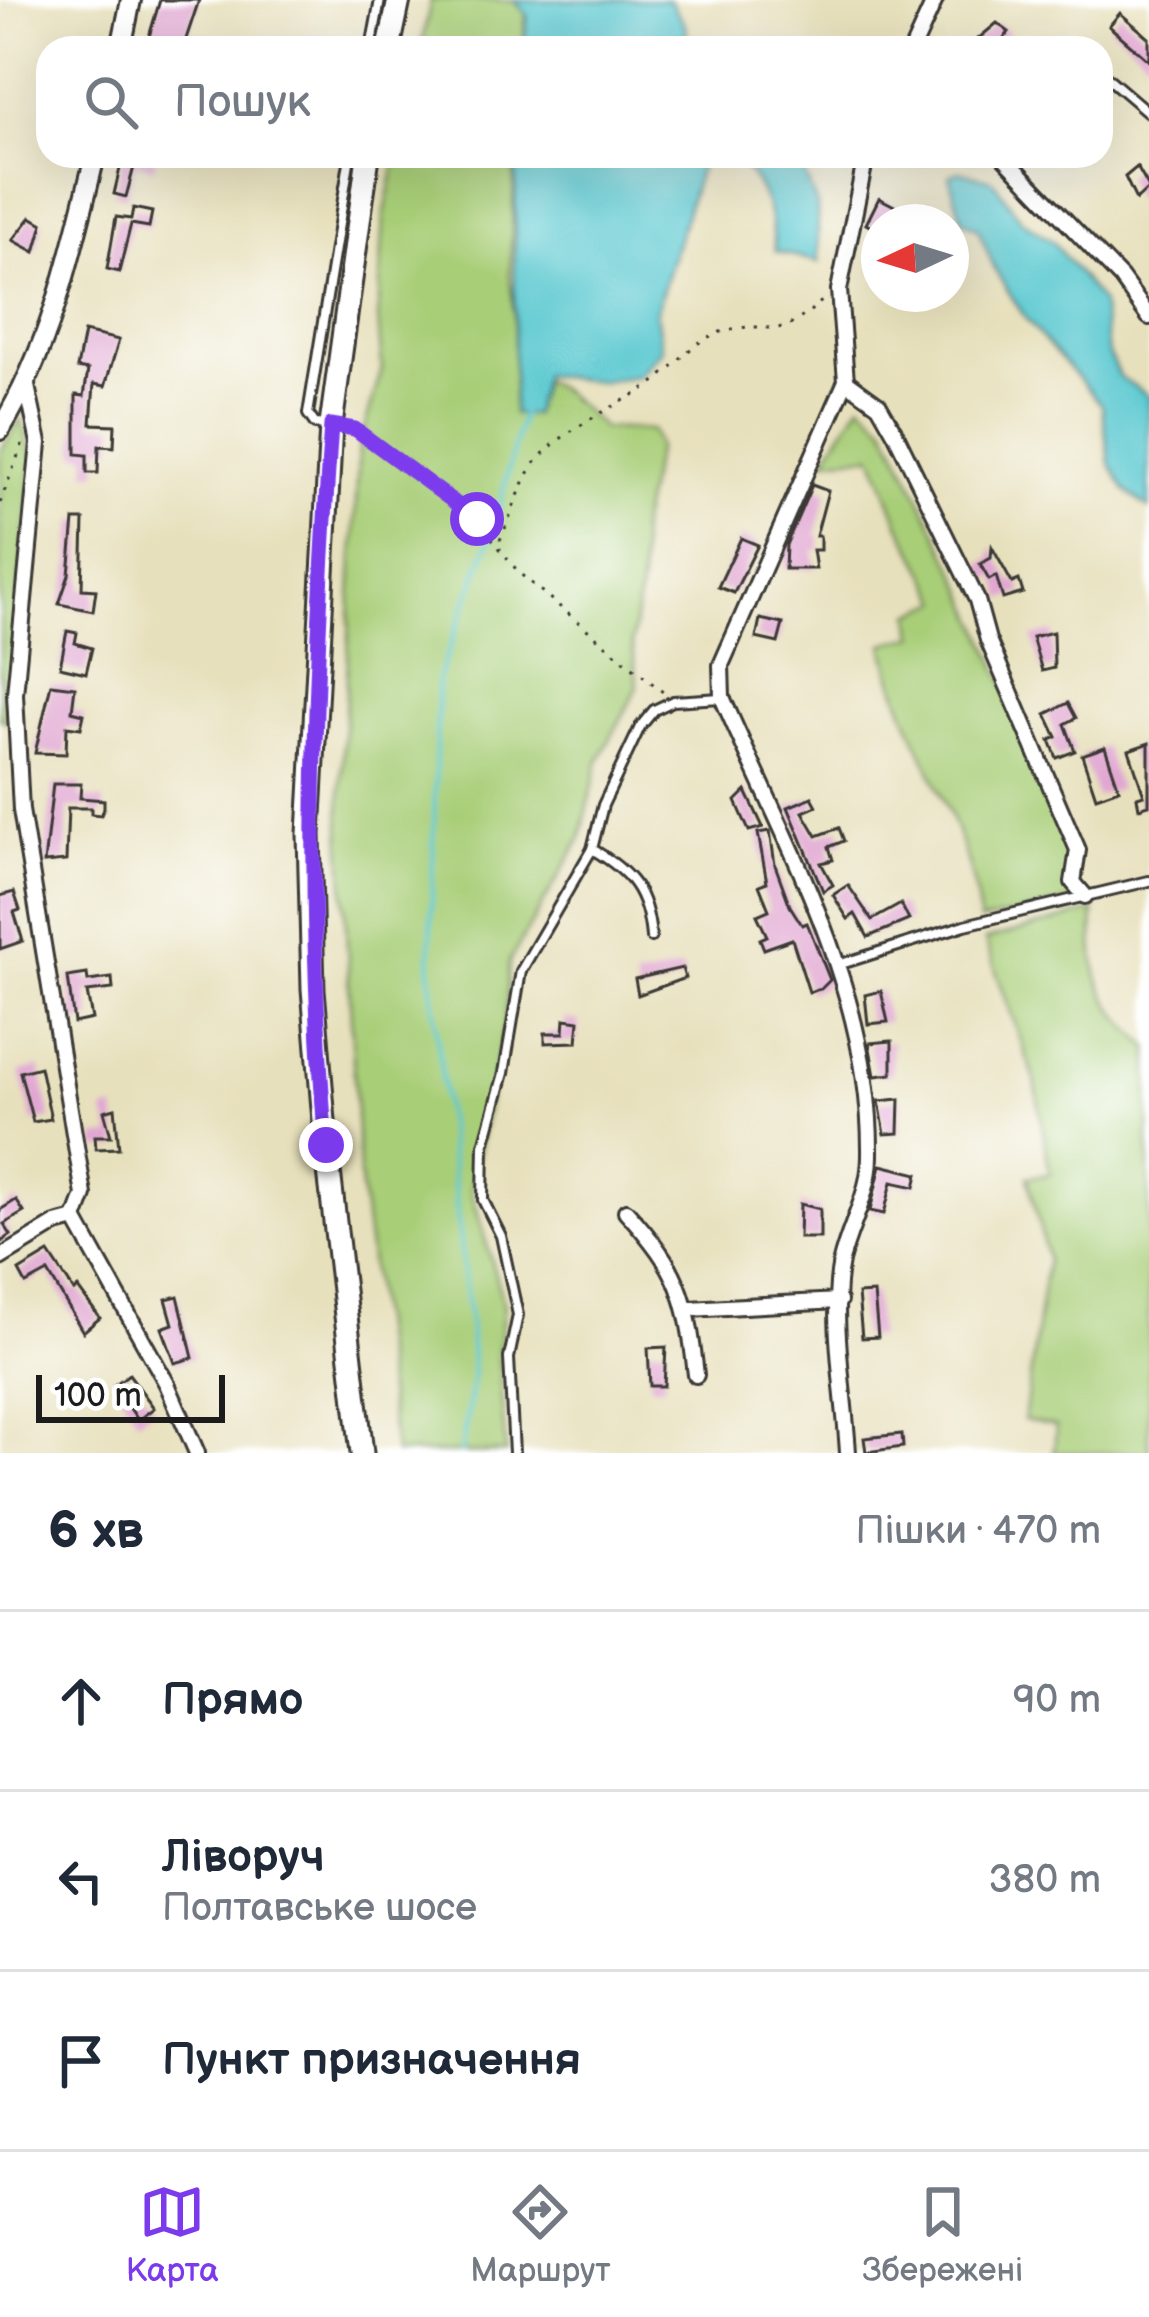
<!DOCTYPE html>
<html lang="uk">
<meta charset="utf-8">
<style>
body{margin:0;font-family:"Balsamiq Sans",sans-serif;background:#f6f6f7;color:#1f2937}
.compass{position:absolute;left:861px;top:204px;width:108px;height:108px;border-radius:50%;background:#fff;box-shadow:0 12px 48px #0002;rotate:266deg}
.scale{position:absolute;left:36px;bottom:30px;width:189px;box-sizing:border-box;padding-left:12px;border:6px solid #1c1c1c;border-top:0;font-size:33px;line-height:42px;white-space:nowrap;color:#1c1c1c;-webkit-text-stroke:9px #fff;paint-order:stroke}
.stop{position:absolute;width:36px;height:36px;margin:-27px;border:9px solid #7c3aed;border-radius:50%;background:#fff}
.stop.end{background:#7c3aed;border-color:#fff;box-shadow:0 3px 12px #0008}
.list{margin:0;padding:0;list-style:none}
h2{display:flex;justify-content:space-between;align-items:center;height:156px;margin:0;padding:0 48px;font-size:51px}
h2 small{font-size:39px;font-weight:400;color:#747a83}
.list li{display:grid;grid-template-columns:78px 1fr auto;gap:36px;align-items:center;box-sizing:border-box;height:180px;padding:0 48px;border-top:3px solid #e0e1e3}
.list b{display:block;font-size:45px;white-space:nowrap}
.list p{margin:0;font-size:39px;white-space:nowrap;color:#747a83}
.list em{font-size:39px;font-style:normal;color:#747a83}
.icon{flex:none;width:66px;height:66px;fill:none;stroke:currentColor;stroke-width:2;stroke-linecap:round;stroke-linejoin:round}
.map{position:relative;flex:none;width:1149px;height:1453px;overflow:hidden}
.search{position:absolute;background:#fff;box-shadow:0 12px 48px #0002;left:36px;right:36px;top:36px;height:132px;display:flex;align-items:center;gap:30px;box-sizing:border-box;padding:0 42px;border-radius:36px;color:#747a83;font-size:45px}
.sheet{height:696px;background:#fff}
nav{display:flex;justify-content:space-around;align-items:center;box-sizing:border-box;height:168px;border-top:3px solid #e0e1e3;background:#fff;font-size:33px;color:#747a83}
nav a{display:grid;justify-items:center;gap:6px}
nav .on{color:#7c3aed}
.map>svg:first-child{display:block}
</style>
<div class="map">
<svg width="1149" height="1453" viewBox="0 0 1149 1453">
<rect width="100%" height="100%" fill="#fff"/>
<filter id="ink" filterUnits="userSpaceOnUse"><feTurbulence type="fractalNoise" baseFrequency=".00833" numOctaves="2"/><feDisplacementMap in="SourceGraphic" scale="24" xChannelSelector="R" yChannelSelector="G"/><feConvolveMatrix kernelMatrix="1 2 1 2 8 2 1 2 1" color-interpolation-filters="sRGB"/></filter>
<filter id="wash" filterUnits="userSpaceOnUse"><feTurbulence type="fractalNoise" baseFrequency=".004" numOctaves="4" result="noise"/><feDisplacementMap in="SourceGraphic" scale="48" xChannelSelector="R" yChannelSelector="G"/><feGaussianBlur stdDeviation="2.7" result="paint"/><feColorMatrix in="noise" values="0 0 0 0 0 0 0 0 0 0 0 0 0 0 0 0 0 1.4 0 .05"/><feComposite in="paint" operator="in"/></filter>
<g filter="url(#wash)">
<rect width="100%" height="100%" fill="#e7e0bc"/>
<g fill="#a8ce77" stroke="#62754a" stroke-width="3">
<path d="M 431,0 L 527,0 L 523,48 L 421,48 Z"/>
<path d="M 397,156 L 515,156 L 510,276 L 518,366 L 562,391 L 603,428 L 652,430 L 657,446 L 640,523 L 641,578 L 632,642 L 638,687 L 599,760 L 580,840 L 509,962 L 506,1014 L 471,1189 L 504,1306 L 498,1356 L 506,1453 L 395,1453 L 359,1172 L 340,809 L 359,446 L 382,369 L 378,318 L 384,217 Z"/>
<path d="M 861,403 L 885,426 L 964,588 L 1076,853 L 1072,900 L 980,922 C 970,820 903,742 884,644 L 915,636 L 912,614 L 941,601 L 900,525 L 873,455 L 825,459 Z"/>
<path d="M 21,419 L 33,457 L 6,721 L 0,718 L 0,451 Z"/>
<path d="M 1094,911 C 1090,978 1100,1002 1149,1047 L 1149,1453 L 1054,1453 L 1056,1426 L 1024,1420 L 1047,1258 L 1028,1177 L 1050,1174 L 1035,1080 L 985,940 Z"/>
</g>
<g fill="#5cc9d0" stroke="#3c7276" stroke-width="3">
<path d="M 514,0 L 669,0 L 685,25 L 690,48 L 523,48 L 528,16 Z"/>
<path d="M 516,156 L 709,156 L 700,167 L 656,312 L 662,349 L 638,376 L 600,382 L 543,375 L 533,415 L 513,414 Z"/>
<path d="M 727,156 L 797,156 L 817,205 L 819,262 L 775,251 C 773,214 762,175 727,156 Z"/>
<path d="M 959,171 L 993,180 L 1022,221 L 1052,241 L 1101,302 L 1108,353 L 1119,376 L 1149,396 L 1149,509 L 1125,490 L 1110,463 L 1102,405 L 1028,322 L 996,272 L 978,229 L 962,220 L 949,176 Z"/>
</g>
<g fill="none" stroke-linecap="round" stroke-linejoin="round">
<path stroke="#5cc9d0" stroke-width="4.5" d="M 461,1453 L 473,1376 L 470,1329 L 430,972 L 438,678 L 494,529 L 522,414"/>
</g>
<g id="blocks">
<g fill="#e1a7d2">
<path d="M 160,0 L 199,0 L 183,48 L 148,40 Z"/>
<path d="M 1120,13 L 1149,38 L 1149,61 L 1109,26 Z"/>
<path d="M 997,23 L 1009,32 L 997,48 L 967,48 Z"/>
<path d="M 123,156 L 156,158 L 154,168 L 135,163 L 126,197 L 114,194 Z"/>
<path d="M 1137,167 L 1149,188 L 1136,200 L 1125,177 Z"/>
<path d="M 879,198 L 902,210 L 897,222 L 879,222 L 879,231 L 866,224 Z"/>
<path d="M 133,208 L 152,212 L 149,227 L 131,224 L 119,272 L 107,269 L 116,217 L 131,219 Z"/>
<path d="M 31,217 L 43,224 L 35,252 L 13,240 Z"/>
<path d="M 84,332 L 119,340 L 105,386 L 94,384 L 91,424 L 115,425 L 114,447 L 99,446 L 98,473 L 87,473 L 87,455 L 76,454 L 76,395 L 84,396 L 88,370 L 77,368 Z"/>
<path d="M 812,485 L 828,491 L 816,536 L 820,536 L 820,550 L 813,550 L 816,569 L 785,569 L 786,545 Z"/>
<path d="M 74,520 L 84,520 L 82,589 L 96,590 L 93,611 L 59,604 L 69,575 Z"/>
<path d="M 741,538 L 758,545 L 734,593 L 718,587 Z"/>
<path d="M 992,547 L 1012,583 L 1019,580 L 1023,593 L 1003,599 L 996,576 L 989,580 L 980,564 L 991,558 Z"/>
<path d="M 760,619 L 783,624 L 778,643 L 756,638 Z"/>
<path d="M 67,631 L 77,633 L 75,643 L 92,648 L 86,673 L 60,667 Z"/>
<path d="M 1053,632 L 1054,668 L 1042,671 L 1032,637 Z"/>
<path d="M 51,684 L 75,687 L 72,711 L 84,714 L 81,728 L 67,726 L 66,754 L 35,753 Z"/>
<path d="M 1068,703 L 1076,718 L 1065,724 L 1075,751 L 1057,758 L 1050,740 L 1057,737 L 1046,714 Z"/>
<path d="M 1149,743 L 1149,805 L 1139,808 L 1137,797 L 1144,795 L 1129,750 Z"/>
<path d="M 1105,747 L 1119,789 L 1096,797 L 1082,755 Z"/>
<path d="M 53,784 L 81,784 L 80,798 L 104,800 L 104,808 L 101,815 L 91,814 L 91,808 L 68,808 L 66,861 L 44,863 Z"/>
<path d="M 746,791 L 763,827 L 749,831 L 736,801 Z"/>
<path d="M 812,797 L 817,806 L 803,812 L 817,836 L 839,828 L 844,841 L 829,847 L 833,860 L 821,863 L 833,885 L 823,891 L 788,807 Z"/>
<path d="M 770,831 L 775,865 L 790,906 L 802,925 L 807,923 L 830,980 L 821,989 L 809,992 L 792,939 L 764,949 L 760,939 L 767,936 L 757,915 L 769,910 L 759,885 L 767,882 L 758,833 Z"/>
<path d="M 848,885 L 872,920 L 901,904 L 909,920 L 868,937 L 855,914 L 848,919 L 833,895 Z"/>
<path d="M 14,892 L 20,910 L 14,912 L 23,941 L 0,949 L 0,896 Z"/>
<path d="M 682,968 L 685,978 L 638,995 L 635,979 Z"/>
<path d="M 87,974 L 88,981 L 112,978 L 113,989 L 87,992 L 92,1019 L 74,1023 L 68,977 Z"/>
<path d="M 881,991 L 888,1022 L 868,1024 L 865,995 Z"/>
<path d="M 565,1019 L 579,1021 L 577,1042 L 545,1043 L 545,1033 L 564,1033 Z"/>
<path d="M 892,1041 L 892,1074 L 875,1076 L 869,1043 Z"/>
<path d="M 40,1067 L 51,1119 L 33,1122 L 20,1072 Z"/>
<path d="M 900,1099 L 899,1133 L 885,1134 L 879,1101 Z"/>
<path d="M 115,1108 L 119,1148 L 96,1149 L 95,1136 L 111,1136 L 104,1111 Z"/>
<path d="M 881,1165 L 918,1174 L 915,1187 L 892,1182 L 884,1214 L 870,1211 Z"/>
<path d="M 16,1200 L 24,1212 L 4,1224 L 11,1235 L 0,1243 L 0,1210 Z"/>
<path d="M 800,1204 L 820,1209 L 820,1238 L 799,1238 Z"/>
<path d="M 49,1253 L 74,1291 L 78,1288 L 100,1318 L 83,1332 L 48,1272 L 26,1284 L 19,1271 Z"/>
<path d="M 874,1293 L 878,1337 L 862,1338 L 858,1294 Z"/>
<path d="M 178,1296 L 193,1358 L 175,1363 L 162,1328 L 173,1324 L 166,1299 Z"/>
<path d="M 666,1347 L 664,1386 L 650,1386 L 648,1348 Z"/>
<path d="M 129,1374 L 154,1408 L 138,1420 L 114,1385 Z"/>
<path d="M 902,1434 L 903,1447 L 866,1452 L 864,1438 Z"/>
</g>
</g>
</g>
<g filter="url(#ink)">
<use href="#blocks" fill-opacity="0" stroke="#3a3934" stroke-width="3"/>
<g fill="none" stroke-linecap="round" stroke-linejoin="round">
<defs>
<g id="lane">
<path d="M 371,48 L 380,0"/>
<path d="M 1101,72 L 1149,113"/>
<path d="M 330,425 L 315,424 L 308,414 L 350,156"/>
<path d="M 592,849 C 631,872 647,891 651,937"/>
<path d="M 841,964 L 965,925 L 1149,881"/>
<path d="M 514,1453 L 509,1358 L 518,1315 L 501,1236 L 483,1200 L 484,1145 L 504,1073 L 521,971 L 592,849 L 603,805 L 640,727 L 654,710 L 673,701 L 721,698"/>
</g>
<g id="street">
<path d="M 913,48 L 935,0"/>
<path d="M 1003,156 L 1121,278 L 1149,317"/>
<path d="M 846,381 L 879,405 L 895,433 L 977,600 L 988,640 L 1078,850 L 1073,882 L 1085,896"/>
<path d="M 27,386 L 39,443 L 15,694 L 21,810 L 84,1195 L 75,1219 L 167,1384 L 197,1453"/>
<path d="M 626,1211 C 680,1271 687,1296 696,1375"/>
<path d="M 0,1258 L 56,1224 L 75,1219"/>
<path d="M 689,1309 L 839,1301"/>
<path d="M 848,1453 C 845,1397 830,1315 841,1261 C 850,1224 870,1194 870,1155 C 872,991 786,845 722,697 L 721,665 L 846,381 L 839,290 L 866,156"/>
</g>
<g id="secondary">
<path d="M 121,48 L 131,0"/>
<path d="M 0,430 C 51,346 72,251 95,156"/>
</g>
<g id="primary">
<path d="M 389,48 L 399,0"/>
<path d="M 362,1453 L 326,1145 L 313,989 L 309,834 L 331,425 L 368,156"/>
</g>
</defs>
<use href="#lane" stroke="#3a3934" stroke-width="14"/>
<use href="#street" stroke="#3a3934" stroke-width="20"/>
<use href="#secondary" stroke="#3a3934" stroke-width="24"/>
<use href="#primary" stroke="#3a3934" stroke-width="27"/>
<g stroke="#3a3934" stroke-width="3" stroke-dasharray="3 9" stroke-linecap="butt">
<path d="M 351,428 L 414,476 L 469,509 L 519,573 L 664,693"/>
<path d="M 0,503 L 25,437"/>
<path d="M 500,540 C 512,515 522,476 541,456 C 571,425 614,408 650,385 C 676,368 690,340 724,331 C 778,317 770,348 824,299"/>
</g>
<use href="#lane" stroke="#fff" stroke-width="8"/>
<use href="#street" stroke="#fff" stroke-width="14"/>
<use href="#secondary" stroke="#fff" stroke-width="18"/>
<use href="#primary" stroke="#fff" stroke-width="21"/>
</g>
</g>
<g fill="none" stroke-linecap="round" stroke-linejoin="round" filter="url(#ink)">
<path stroke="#7c3aed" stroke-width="15" d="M 326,1145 C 305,897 314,673 331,425 L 355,429 L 477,519"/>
</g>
</svg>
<svg class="compass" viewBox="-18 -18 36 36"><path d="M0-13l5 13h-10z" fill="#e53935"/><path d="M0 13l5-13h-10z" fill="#747a83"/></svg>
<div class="scale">100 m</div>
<div class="stop" style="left:477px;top:519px"></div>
<div class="stop end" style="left:326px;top:1145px"></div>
<div class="search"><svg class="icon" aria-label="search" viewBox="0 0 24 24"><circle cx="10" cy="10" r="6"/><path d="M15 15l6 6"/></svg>Пошук</div>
</div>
<section class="sheet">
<h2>6 хв<small>Пішки · 470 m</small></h2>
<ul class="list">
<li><svg class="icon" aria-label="ahead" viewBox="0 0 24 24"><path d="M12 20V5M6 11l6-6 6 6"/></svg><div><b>Прямо</b></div><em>90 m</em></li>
<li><svg class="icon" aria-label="left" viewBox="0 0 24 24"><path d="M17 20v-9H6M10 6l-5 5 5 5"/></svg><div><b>Ліворуч</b><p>Полтавське шосе</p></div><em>380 m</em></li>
<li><svg class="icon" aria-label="arrive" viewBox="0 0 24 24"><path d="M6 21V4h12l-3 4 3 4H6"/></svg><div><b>Пункт призначення</b></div></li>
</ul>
</section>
<nav>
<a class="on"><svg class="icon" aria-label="map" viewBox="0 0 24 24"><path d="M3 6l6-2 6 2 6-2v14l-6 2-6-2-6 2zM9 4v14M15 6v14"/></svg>Карта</a>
<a><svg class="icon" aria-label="directions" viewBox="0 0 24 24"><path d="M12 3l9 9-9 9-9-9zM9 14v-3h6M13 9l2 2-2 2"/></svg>Маршрут</a>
<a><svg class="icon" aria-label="saved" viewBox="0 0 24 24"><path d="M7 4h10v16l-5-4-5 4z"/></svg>Збережені</a>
</nav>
